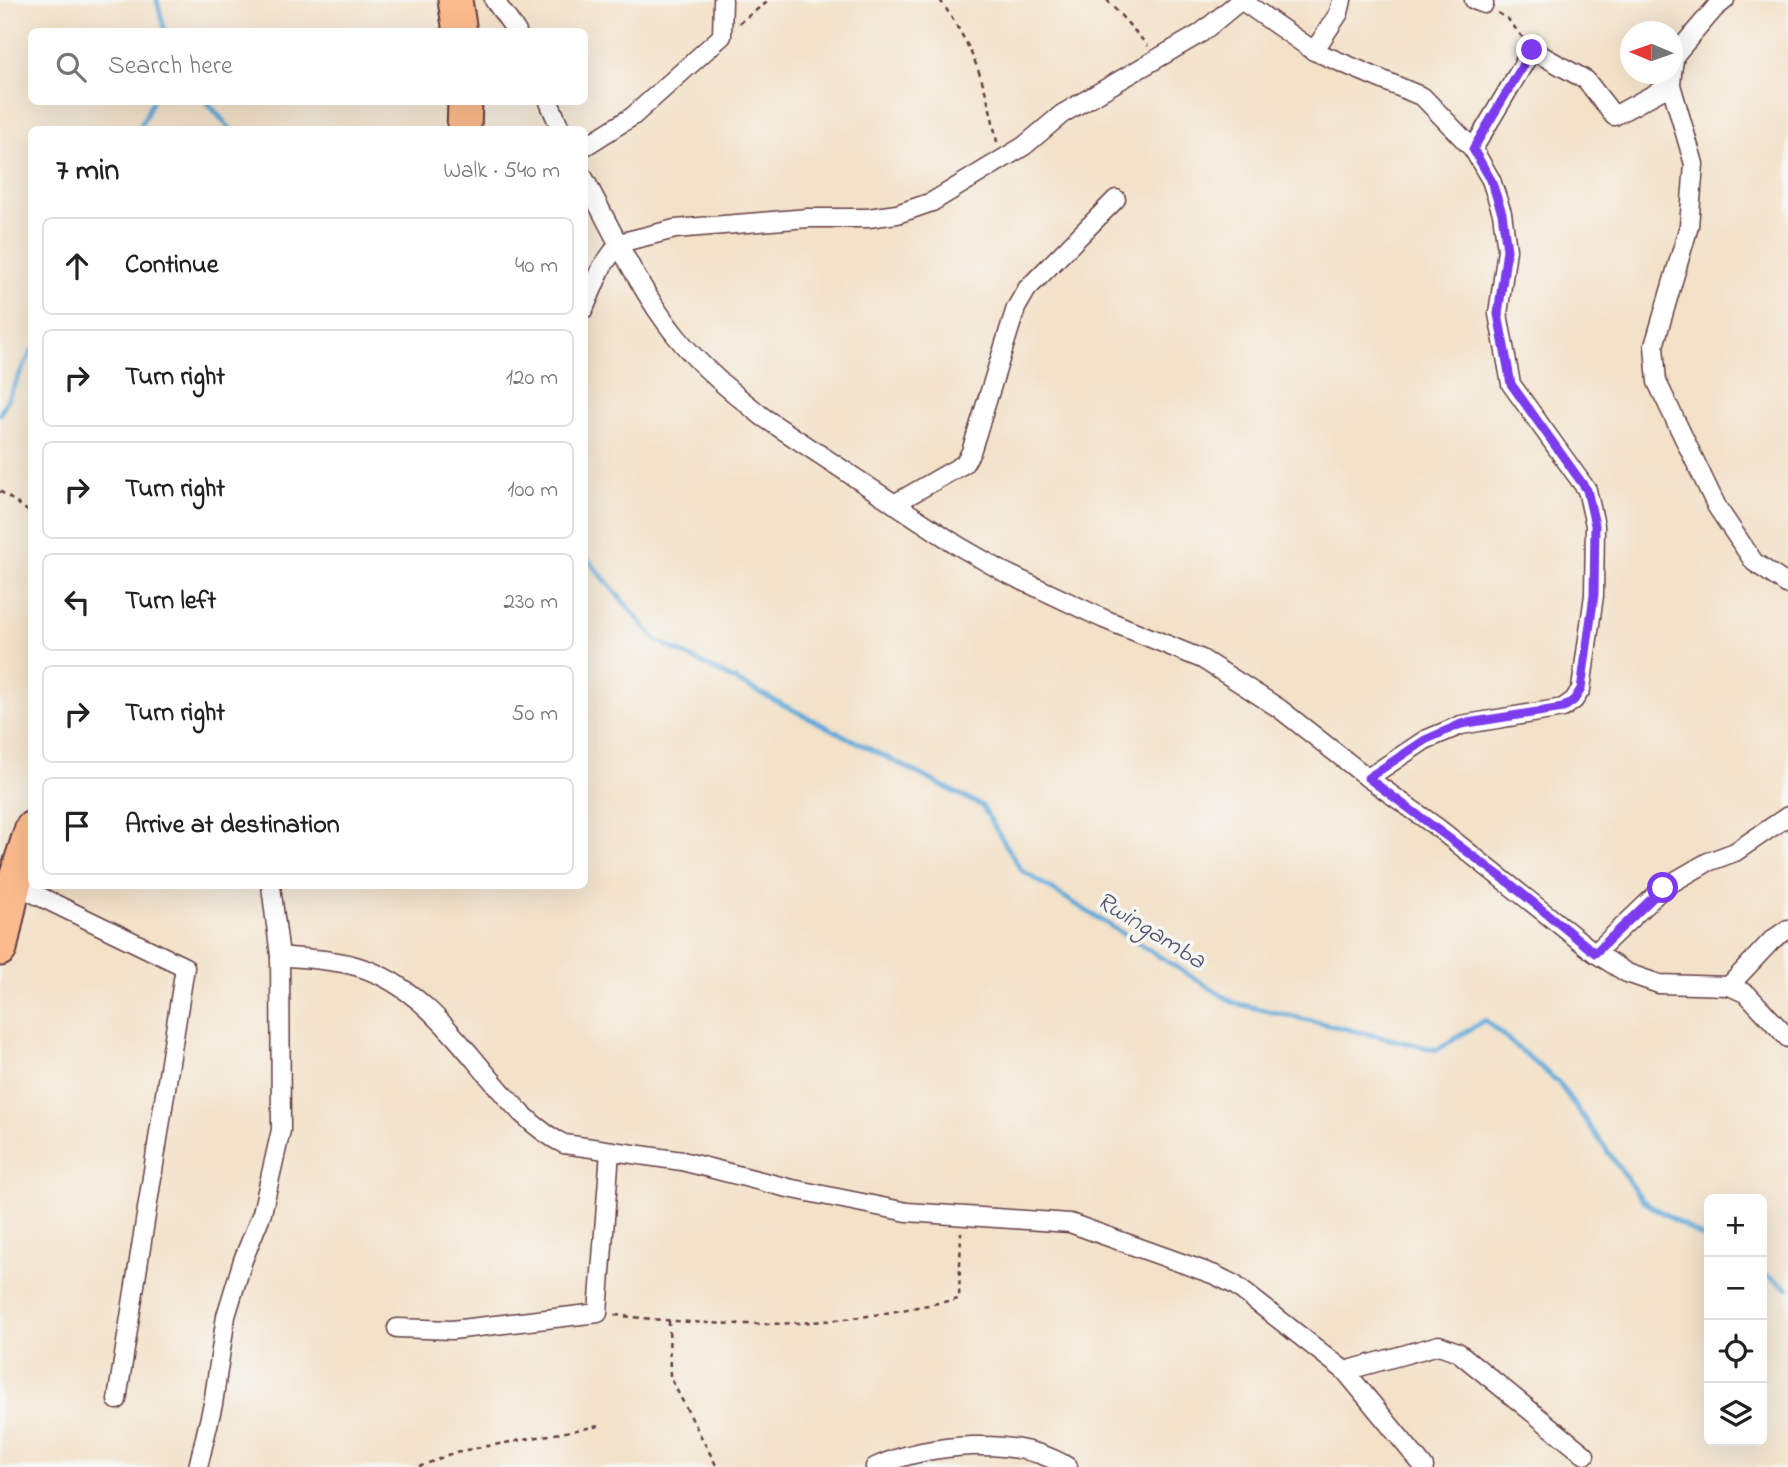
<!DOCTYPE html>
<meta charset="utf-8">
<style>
body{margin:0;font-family:"Indie Flower",sans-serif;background:#f6f6f6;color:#222}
.controls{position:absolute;right:21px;bottom:21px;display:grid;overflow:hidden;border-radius:10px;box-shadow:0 7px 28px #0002}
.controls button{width:63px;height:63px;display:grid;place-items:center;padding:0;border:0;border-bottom:2px solid #e0e0e0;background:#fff;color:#222;font:35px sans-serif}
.compass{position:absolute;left:1620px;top:21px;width:63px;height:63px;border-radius:50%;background:#fff;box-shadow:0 7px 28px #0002;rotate:272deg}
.stop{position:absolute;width:21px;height:21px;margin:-16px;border:5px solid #7c3aed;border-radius:50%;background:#fff}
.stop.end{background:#7c3aed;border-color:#fff;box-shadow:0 2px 7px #0008}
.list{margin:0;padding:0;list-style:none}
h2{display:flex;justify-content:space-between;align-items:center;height:91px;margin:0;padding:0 28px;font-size:30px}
h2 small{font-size:23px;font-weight:400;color:#767676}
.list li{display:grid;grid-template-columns:46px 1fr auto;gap:21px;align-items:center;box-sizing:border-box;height:98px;margin:0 14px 14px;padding:0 14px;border:2px solid #e0e0e0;border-radius:10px}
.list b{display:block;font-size:26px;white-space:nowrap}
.list em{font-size:23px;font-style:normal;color:#767676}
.icon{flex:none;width:38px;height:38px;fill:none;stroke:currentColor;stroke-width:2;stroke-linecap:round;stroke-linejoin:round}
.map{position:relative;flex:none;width:1788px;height:1467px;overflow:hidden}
.search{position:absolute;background:#fff;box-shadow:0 7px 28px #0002;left:28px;top:28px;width:560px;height:77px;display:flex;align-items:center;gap:18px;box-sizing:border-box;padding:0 24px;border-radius:10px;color:#767676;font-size:26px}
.panel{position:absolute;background:#fff;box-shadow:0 7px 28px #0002;left:28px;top:126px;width:560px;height:763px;border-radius:10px}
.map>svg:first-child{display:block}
</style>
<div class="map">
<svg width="1788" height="1467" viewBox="0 0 1788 1467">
<rect width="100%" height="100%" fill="#f6f6f2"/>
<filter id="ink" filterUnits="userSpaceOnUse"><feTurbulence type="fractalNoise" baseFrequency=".0143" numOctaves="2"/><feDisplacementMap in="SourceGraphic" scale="14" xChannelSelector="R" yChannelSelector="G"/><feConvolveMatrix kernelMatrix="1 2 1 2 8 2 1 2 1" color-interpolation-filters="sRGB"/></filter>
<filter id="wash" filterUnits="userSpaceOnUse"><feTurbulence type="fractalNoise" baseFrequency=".00686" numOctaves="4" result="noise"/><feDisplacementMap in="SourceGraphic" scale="28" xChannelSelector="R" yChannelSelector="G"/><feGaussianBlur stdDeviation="1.57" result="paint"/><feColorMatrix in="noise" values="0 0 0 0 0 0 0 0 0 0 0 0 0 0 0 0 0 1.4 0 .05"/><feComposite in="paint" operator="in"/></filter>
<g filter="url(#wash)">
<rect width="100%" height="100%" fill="#f3e1c8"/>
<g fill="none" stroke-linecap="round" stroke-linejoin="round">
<g stroke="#61a9d8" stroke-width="5">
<path d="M 157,0 L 165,32"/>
<path d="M 207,102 L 231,130"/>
<path d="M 139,130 L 152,102"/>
<path d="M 0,414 L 32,350"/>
<path d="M 584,555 L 656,640 L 982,806 L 1021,870 L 1234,1003 L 1437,1050 L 1485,1020 L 1558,1082 L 1643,1201 L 1709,1241"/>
<path d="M 1762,1273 L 1788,1288"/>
</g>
</g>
</g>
<g filter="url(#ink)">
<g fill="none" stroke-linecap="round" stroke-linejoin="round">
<defs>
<g id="street">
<path d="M 494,0 L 517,32"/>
<path d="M 1241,0 L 1314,51 L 1423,97 L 1473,149 L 1491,180 L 1502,213 L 1507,250 L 1498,314 L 1511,384 L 1587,490 L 1595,525 L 1594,595 L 1581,689 L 1574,700 L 1563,708 L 1461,725 L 1425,740 L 1368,778"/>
<path d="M 1474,0 L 1484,4"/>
<path d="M 1314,51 L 1339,13 L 1342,0"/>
<path d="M 1672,72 L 1675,55 L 1715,8 L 1725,0"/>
<path d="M 1672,74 L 1671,85 L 1694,164 L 1689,226 L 1654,346 L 1657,382 L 1717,507 L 1754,562 L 1788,585"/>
<path d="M 549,102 L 561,130"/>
<path d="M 584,147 L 633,116 L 722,36 L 723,0"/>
<path d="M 1473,149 L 1532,50 L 1586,80 L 1614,116 L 1671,85"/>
<path d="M 584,178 C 612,230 639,290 676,336 C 701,367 732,392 763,417 L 957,545 L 1004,572 L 1104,619 L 1202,659 L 1243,685 L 1280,709 L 1368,778 L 1438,828 L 1595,953 L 1627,973 L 1659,984 L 1729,986 L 1747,994 L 1788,1038"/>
<path d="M 584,309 L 602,267 L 619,243 L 675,229 L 808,218 L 868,218 L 897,214 L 932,202 L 1024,146 L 1062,114 L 1201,33 L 1241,0"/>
<path d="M 894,504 L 964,464 L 971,452 L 1016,308 L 1027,289 L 1116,199"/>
<path d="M 14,884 L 185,967 L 117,1400"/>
<path d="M 1595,953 L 1663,888 L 1708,862 L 1735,852 L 1788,816"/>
<path d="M 280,956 C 306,959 334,959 359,967 C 415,984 453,1034 489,1077 C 510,1102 534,1130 564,1144 L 682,1161 L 788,1188 L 907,1212 L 1070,1223 L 1215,1275 L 1235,1285 L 1345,1371 L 1424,1467"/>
<path d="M 1729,986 L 1772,940 L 1788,929"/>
<path d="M 397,1328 L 452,1330 L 598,1313 L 610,1151"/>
<path d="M 1345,1371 L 1439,1345 L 1458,1352 L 1585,1455"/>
<path d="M 198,1467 L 213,1404 L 226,1316 L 243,1260 L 262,1213 L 281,1130 L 280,956 L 271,886"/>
<path d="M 875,1467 C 928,1443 1017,1435 1068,1467"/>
</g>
<g id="highway">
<path d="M 455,0 L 460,32"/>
<path d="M 464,130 L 465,102"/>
<path d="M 0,949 L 14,884 L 32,828"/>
</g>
</defs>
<use href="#street" stroke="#633c43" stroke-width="21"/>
<use href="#highway" stroke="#633c43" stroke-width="37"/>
<g stroke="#633c43" stroke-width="2.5" stroke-dasharray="5 5" stroke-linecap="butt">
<path d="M 940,0 C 974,48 986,84 997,142"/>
<path d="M 1107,0 L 1148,46"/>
<path d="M 1498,13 L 1508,19 L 1523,38"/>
<path d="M 739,23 L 770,0"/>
<path d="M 0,491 L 32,514"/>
<path d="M 615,1315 C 691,1324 768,1328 844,1319 C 882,1315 921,1306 959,1299 L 961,1232"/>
<path d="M 669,1321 L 670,1377 L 717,1467"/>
<path d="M 419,1467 L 455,1452 L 599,1426"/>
</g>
<use href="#street" stroke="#fff" stroke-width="18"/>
<use href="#highway" stroke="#fbbb8c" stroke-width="33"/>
</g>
</g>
<g fill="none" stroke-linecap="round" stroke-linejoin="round" filter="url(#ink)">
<path stroke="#7c3aed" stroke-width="9" d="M 1532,50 L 1473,149 L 1491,180 L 1502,213 L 1507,250 L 1498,314 L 1511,384 L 1587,490 L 1595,525 L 1594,595 L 1581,689 L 1574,700 L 1563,708 L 1461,724 L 1425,740 L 1368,778 L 1508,882 L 1595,953 L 1663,888"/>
</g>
<g text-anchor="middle" stroke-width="7" stroke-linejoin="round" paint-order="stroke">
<g font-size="26" font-style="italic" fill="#535670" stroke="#f6f6f2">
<text transform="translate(1152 929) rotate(32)" y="9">Rwingamba</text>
</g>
</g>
</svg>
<div class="controls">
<button>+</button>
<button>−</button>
<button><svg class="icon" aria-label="locate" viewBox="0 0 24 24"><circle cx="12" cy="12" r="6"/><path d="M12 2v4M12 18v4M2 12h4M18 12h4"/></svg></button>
<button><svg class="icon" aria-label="layers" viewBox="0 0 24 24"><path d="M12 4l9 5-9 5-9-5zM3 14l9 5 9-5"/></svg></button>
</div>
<svg class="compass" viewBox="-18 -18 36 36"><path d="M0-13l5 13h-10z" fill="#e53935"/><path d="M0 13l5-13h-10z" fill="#767676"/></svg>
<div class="stop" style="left:1663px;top:888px"></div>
<div class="stop end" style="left:1532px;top:50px"></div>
<div class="search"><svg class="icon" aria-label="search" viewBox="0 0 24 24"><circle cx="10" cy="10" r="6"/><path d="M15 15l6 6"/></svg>Search here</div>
<section class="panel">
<h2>7 min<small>Walk · 540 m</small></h2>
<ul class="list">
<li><svg class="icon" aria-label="ahead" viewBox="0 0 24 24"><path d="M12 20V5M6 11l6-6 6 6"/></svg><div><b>Continue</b></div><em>40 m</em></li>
<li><svg class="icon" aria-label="right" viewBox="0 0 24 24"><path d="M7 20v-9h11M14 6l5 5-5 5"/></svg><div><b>Turn right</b></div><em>120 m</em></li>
<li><svg class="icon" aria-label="right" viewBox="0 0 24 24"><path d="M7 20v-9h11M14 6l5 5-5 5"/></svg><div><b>Turn right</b></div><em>100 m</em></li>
<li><svg class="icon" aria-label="left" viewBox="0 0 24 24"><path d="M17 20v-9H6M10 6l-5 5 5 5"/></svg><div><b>Turn left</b></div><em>230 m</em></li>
<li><svg class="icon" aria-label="right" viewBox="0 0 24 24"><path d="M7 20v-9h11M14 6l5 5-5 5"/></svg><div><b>Turn right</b></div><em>50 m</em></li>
<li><svg class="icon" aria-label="arrive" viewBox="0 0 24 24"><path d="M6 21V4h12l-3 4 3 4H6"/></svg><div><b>Arrive at destination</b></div></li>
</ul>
</section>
</div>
